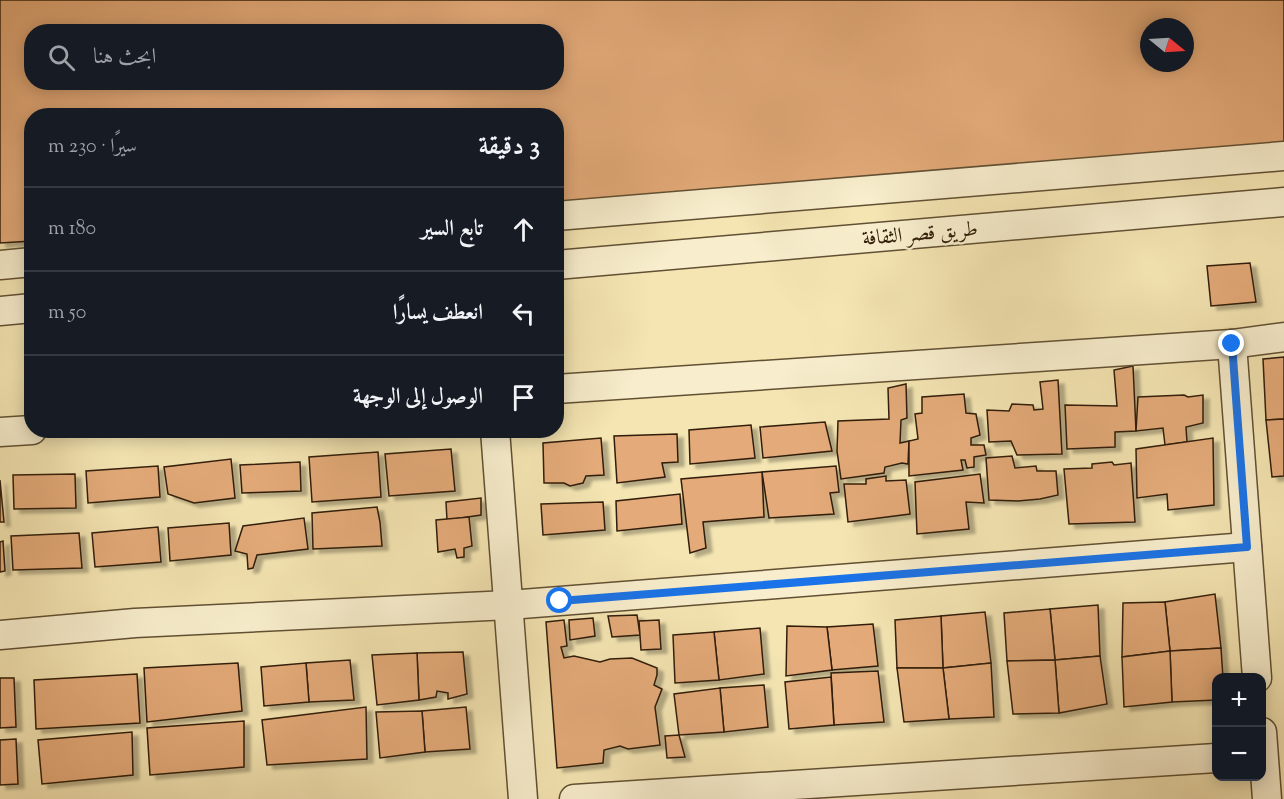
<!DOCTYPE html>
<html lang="ar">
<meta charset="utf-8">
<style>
body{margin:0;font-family:"Sorts Mill Goudy",Amiri,serif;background:#242831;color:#f1f3f6;direction:rtl}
.controls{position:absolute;right:18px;bottom:18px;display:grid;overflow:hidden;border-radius:12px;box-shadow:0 3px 15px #0003}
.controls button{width:54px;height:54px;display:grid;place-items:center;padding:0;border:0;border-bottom:2px solid #363941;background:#171b24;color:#f1f3f6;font:30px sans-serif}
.compass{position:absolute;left:1140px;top:18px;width:54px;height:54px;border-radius:50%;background:#171b24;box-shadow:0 3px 15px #0003;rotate:108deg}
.stop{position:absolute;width:18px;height:18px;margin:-14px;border:4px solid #1a73e8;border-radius:50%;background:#fff}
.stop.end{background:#1a73e8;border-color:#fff;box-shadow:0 2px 6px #0008}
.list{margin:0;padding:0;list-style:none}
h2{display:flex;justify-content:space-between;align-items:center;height:78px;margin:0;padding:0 24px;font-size:26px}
h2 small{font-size:20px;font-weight:400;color:#9ea1a6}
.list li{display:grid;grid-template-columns:39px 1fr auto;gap:18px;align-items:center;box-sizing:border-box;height:84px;padding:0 24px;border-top:2px solid #363941}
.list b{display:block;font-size:22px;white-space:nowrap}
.list em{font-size:20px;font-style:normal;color:#9ea1a6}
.icon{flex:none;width:33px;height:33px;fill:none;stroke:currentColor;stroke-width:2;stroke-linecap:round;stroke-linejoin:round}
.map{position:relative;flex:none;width:1284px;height:799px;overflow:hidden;direction:ltr}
.search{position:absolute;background:#171b24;box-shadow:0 3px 15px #0003;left:24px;top:24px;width:540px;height:66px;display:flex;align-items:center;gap:15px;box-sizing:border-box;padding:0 21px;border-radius:24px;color:#9ea1a6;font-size:22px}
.panel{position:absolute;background:#171b24;box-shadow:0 3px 15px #0003;left:24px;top:108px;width:540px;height:330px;border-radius:24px;direction:rtl}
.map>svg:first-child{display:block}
</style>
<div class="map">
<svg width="1284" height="799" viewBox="0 0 1284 799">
<defs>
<filter id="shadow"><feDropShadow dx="6" dy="4" stdDeviation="1.5" flood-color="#0004"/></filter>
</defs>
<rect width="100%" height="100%" fill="#f4e5b2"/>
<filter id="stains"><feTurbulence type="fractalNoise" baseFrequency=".00333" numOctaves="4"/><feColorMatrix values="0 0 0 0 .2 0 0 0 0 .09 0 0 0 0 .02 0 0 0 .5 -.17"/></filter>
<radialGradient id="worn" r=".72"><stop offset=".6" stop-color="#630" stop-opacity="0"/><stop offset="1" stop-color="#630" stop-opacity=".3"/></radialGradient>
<g fill="#e4aa79" stroke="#301e09" stroke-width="1.5" fill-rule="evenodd" filter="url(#shadow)">
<path d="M 0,0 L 1284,0 L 1284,153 L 556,204 L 556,116 L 32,116 L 32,241 L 0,243 ZM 1149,27 L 1185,27 L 1185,63 L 1149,63 ZM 32,32 L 556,32 L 556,82 L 32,82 Z"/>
<path d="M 1250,263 L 1256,302 L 1211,306 L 1207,266 Z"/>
<path d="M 1284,357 L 1284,419 L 1266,420 L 1263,359 Z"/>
<path d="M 1133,366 L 1136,431 L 1115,432 L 1115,447 L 1067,449 L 1065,405 L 1117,406 L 1114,370 Z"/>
<path d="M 1058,380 L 1062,454 L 1017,455 L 1011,441 L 989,442 L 987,410 L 1009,411 L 1012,404 L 1033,405 L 1034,410 L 1043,409 L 1040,382 Z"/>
<path d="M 906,384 L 907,418 L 901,420 L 900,443 L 909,441 L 908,464 L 902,463 L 885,467 L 884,473 L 841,479 L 837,451 L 838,421 L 889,419 L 888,388 Z"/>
<path d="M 964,394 L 966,413 L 976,414 L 980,435 L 971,438 L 971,445 L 984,445 L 986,455 L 974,457 L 974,467 L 967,468 L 965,460 L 961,460 L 963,470 L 909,476 L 909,441 L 918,439 L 915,414 L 922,413 L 922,397 Z"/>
<path d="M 1184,395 L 1188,397 L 1203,395 L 1203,423 L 1186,427 L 1187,442 L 1165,445 L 1163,428 L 1136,431 L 1138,397 Z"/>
<path d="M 1284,419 L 1284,476 L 1272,477 L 1266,420 Z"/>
<path d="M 825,422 L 832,451 L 763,458 L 760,427 Z"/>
<path d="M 751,425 L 755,458 L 690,464 L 689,430 Z"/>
<path d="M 677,434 L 678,462 L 662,463 L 665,477 L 617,483 L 614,436 Z"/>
<path d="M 601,438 L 604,475 L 586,476 L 583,483 L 570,486 L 564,483 L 544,483 L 543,443 Z"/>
<path d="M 1213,438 L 1214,505 L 1168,510 L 1167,494 L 1137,498 L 1136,449 Z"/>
<path d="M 451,449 L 455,491 L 389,496 L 385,454 Z"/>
<path d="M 378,452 L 381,497 L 312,502 L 309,457 Z"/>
<path d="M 1012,456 L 1015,468 L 1036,466 L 1037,471 L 1056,471 L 1058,495 L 1040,499 L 1018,501 L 989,500 L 986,458 Z"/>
<path d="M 231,459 L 235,498 L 194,503 L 168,494 L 164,467 Z"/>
<path d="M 300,462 L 301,491 L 242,493 L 240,465 Z"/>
<path d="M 1112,462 L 1114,465 L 1131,463 L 1135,522 L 1069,524 L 1064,469 L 1092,468 L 1092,464 Z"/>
<path d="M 158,466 L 160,497 L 88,503 L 86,471 Z"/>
<path d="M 836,466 L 839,492 L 830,493 L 834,514 L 769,518 L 762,472 Z"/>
<path d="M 762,472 L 764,517 L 703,522 L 706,548 L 690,553 L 681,479 Z"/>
<path d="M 75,474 L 76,508 L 14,509 L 13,475 Z"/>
<path d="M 980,474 L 984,503 L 966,502 L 969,529 L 917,534 L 915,482 Z"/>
<path d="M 886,476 L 886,481 L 906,480 L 910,514 L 848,522 L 844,484 L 866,484 L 866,479 Z"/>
<path d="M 0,480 L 4,522 L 0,522 Z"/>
<path d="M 680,494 L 682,524 L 617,531 L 616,501 Z"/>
<path d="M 481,498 L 481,515 L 447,520 L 446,502 Z"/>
<path d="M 603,502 L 605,530 L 543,535 L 541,504 Z"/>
<path d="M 377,507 L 380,522 L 382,546 L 313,549 L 312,513 Z"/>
<path d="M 469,517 L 472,546 L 464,548 L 464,557 L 457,558 L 455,549 L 438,552 L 436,520 Z"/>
<path d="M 304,518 L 308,549 L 257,555 L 253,568 L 248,569 L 247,554 L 235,551 L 243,526 Z"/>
<path d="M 229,523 L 231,555 L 170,561 L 168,528 Z"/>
<path d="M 158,527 L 161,562 L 95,567 L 92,533 Z"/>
<path d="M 79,533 L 82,568 L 13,570 L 11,536 Z"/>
<path d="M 3,541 L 5,571 L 0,572 L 0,542 Z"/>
<path d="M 1215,594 L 1221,648 L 1170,651 L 1165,602 Z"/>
<path d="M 1165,602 L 1170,651 L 1122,657 L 1123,603 Z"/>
<path d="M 1098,605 L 1100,656 L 1055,660 L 1050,609 Z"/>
<path d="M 1050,609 L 1055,660 L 1007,661 L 1004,613 Z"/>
<path d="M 985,612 L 991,663 L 943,668 L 941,616 Z"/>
<path d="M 637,615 L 640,635 L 612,637 L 608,616 Z"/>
<path d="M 941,616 L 943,668 L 897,668 L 895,620 Z"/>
<path d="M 593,618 L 595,636 L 570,640 L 569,620 Z"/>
<path d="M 564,620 L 567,646 L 561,647 L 564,658 L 574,656 L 600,662 L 610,659 L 632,658 L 657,668 L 657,675 L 654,685 L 662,689 L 655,707 L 660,745 L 628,749 L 620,746 L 604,750 L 603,763 L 557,768 L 546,622 Z"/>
<path d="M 659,620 L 661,649 L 641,650 L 639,621 Z"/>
<path d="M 873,624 L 878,666 L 832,670 L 827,627 Z"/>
<path d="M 787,626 L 827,627 L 832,670 L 786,676 Z"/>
<path d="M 760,628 L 764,674 L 719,680 L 714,632 Z"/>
<path d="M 714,632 L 719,680 L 675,683 L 673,635 Z"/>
<path d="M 1221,648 L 1223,678 L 1216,678 L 1216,700 L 1172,702 L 1170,651 Z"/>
<path d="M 1170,651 L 1172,702 L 1124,707 L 1122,657 Z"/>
<path d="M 463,652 L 467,694 L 448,699 L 448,693 L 437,691 L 436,697 L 419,700 L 417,653 Z"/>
<path d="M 417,653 L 419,700 L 377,705 L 372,655 Z"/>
<path d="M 1100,656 L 1107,704 L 1059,713 L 1055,660 Z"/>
<path d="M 350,660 L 354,700 L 309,702 L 306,663 Z"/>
<path d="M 1055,660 L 1059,713 L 1013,714 L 1007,661 Z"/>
<path d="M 238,663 L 242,711 L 147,722 L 144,668 Z"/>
<path d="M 306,663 L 309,702 L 264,706 L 261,667 Z"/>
<path d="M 991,663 L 994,717 L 949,719 L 943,668 Z"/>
<path d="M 897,668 L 943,668 L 949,719 L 904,722 Z"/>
<path d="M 878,671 L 884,722 L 834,725 L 831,673 Z"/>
<path d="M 137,674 L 140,723 L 36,729 L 34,680 Z"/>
<path d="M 831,677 L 834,725 L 789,729 L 785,682 Z"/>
<path d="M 0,678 L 14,678 L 16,727 L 0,728 Z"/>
<path d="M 764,685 L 768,727 L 724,732 L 720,688 Z"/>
<path d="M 720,688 L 724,732 L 679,735 L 674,694 Z"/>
<path d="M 366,707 L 367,759 L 267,765 L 262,720 Z"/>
<path d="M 466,707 L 470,749 L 425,752 L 422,711 Z"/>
<path d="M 422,711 L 425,752 L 380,758 L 376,712 Z"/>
<path d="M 244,721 L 244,767 L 150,775 L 147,728 Z"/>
<path d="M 132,732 L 133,775 L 42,784 L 38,740 Z"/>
<path d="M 679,735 L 685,757 L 667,758 L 665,736 Z"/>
<path d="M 16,739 L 18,784 L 0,785 L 0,740 Z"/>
</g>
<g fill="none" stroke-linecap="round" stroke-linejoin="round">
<defs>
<g id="minor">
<path d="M 556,216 L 1284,156"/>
<path d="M 0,265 L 32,262"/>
<path d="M 556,265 L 1284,202"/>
<path d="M 0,311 L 32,308"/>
<path d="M 1232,344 L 1257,678"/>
<path d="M 556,389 L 1232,344 L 1284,337"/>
<path d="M 495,430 L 523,799"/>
<path d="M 0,432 L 32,430"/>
<path d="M 0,635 L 135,623 L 509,605 L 1247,547"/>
<path d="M 1262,732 L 1267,799"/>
<path d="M 574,799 L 1216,758"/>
</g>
</defs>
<use href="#minor" stroke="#615033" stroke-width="31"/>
<use href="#minor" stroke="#f8eecd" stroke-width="28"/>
</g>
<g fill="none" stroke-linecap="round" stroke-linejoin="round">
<path stroke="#1a73e8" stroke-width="8" d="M 560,601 L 1247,547 L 1232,344"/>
</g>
<g text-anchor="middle" stroke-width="4.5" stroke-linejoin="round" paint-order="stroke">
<g font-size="21" fill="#301e09" stroke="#f8eecd">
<text transform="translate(920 233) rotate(-5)" y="7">طريق قصر الثقافة</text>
</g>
</g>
<rect width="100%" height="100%" filter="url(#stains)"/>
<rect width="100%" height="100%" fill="url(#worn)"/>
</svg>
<div class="controls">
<button>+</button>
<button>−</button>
</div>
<svg class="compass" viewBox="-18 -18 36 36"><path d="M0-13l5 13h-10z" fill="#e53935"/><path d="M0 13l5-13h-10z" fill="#9ea1a6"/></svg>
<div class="stop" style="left:560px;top:601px"></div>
<div class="stop end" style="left:1232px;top:344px"></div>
<div class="search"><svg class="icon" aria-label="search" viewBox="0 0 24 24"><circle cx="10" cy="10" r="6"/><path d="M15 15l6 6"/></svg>ابحث هنا</div>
<section class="panel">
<h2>3 دقيقة<small>سيرًا · 230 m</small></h2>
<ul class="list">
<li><svg class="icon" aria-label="ahead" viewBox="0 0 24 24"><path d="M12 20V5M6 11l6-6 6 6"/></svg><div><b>تابع السير</b></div><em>180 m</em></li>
<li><svg class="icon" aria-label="left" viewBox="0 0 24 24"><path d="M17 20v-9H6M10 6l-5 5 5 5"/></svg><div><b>انعطف يسارًا</b></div><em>50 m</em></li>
<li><svg class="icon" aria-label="arrive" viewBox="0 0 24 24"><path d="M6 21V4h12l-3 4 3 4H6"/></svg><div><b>الوصول إلى الوجهة</b></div></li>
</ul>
</section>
</div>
